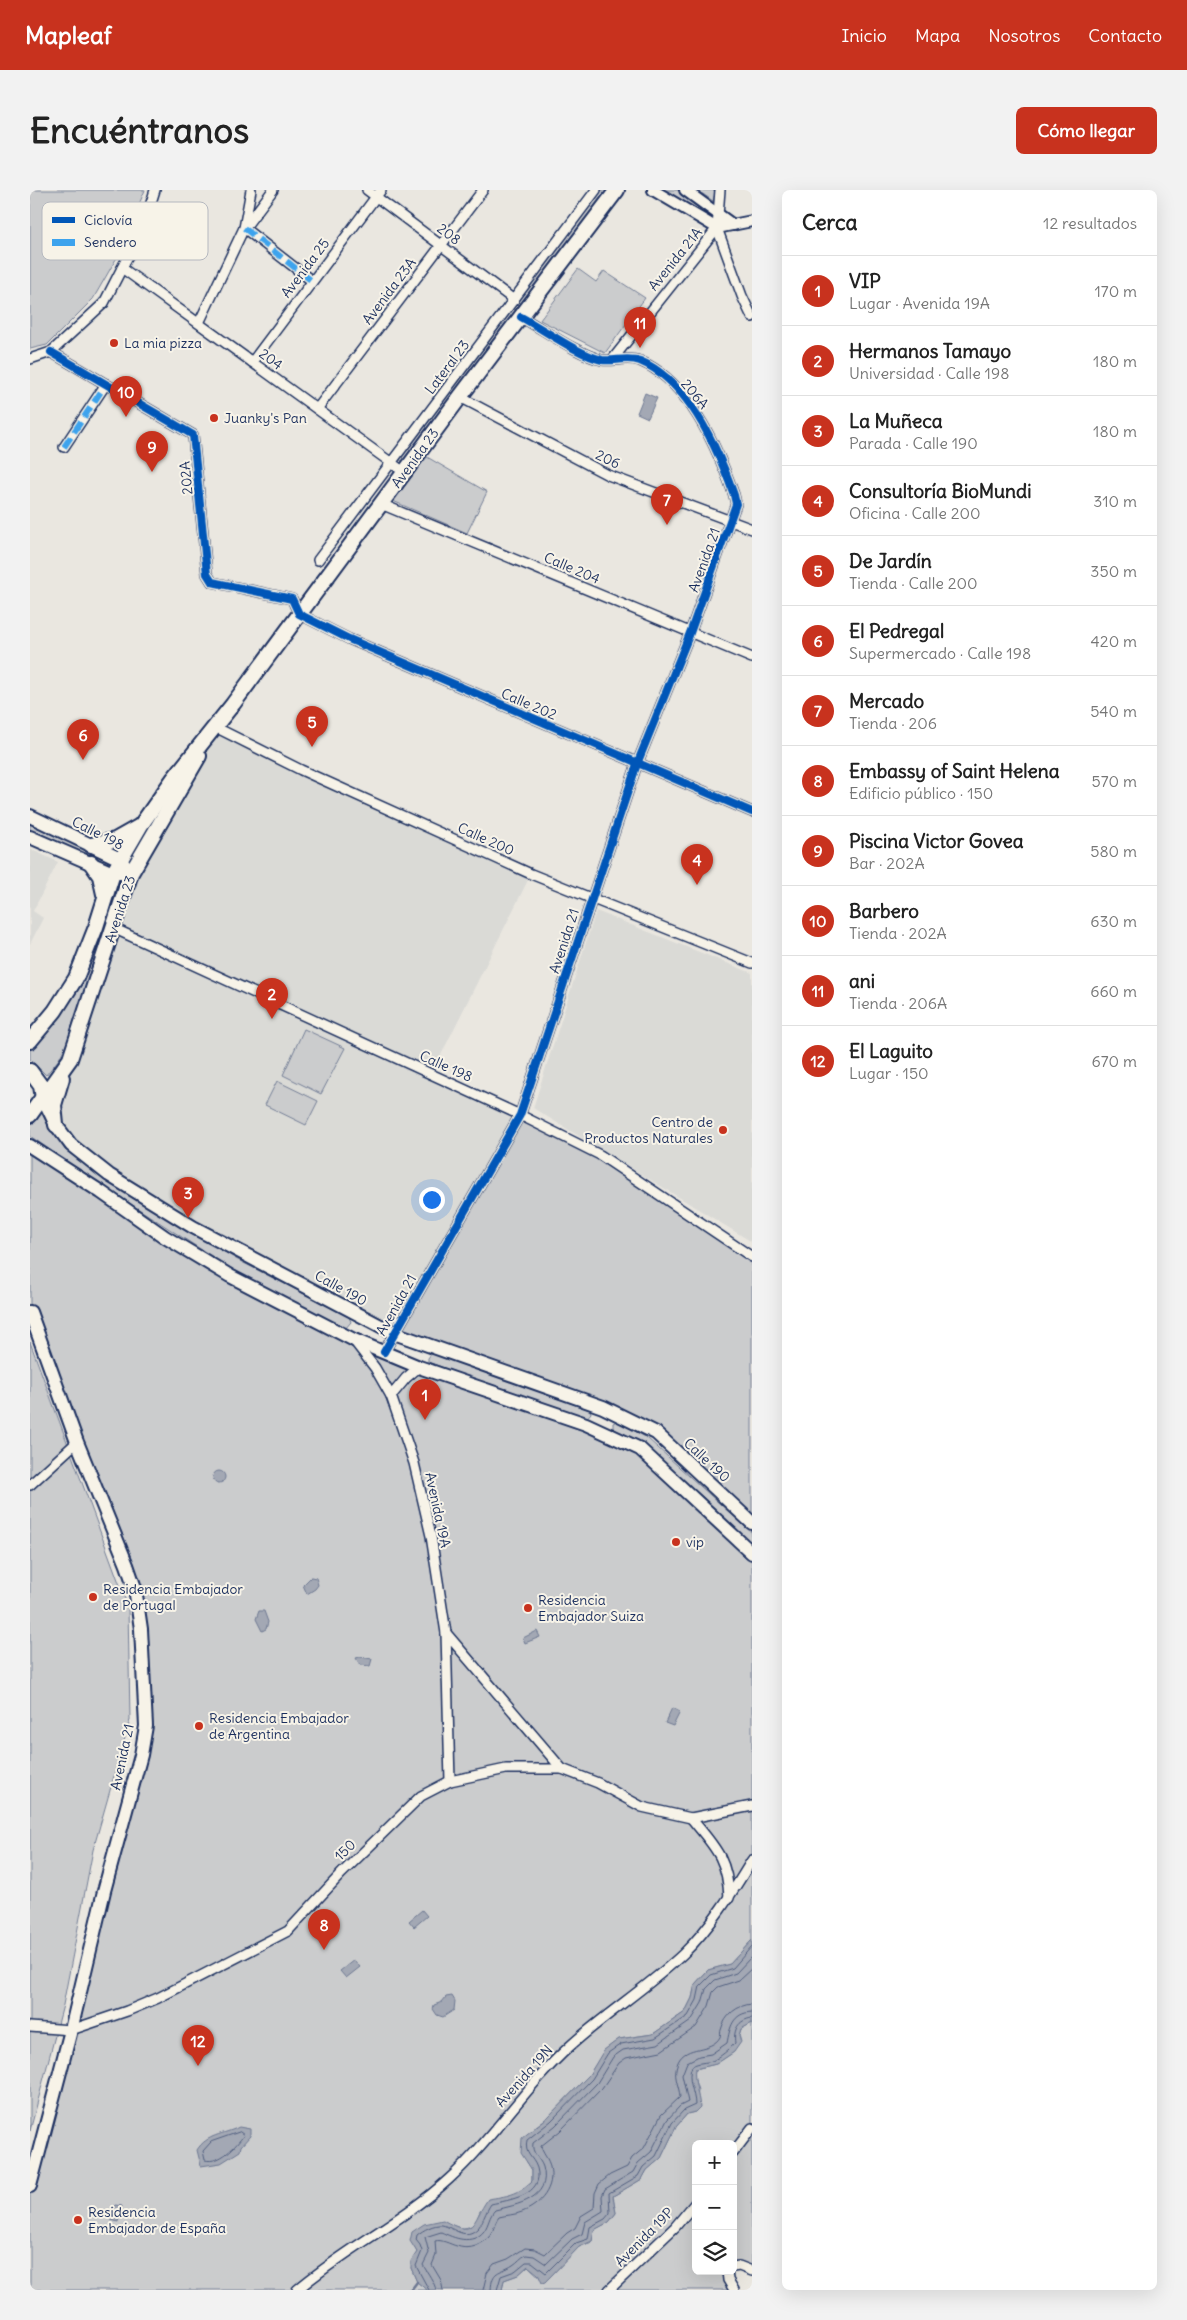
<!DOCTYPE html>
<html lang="es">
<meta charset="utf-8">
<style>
body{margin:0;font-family:Delius,sans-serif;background:#f2f2f2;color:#222}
.controls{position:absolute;right:15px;bottom:15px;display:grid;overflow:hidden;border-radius:8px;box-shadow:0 5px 20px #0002}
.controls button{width:45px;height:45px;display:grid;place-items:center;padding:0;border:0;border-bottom:1px solid #e0e0e0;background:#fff;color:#222;font:25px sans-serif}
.you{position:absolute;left:401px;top:1009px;width:18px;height:18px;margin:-12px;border:4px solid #fff;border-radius:50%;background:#1a73e8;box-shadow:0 0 0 8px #1a73e833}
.badge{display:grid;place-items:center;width:32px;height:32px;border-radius:50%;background:#c8321e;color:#fff;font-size:16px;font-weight:700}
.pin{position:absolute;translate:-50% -41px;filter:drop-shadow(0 1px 2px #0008)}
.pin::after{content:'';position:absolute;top:26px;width:18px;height:15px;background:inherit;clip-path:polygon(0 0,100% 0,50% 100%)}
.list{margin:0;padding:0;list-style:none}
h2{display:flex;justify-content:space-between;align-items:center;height:65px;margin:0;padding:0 20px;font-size:21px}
h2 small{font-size:16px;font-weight:400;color:#767676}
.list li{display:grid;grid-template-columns:32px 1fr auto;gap:15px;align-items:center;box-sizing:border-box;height:70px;padding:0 20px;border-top:1px solid #e0e0e0}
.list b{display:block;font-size:19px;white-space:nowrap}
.list p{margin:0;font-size:16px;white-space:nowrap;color:#767676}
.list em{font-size:16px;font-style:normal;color:#767676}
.icon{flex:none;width:28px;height:28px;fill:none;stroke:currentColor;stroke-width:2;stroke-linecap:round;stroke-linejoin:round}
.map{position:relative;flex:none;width:722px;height:2100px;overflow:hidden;border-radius:8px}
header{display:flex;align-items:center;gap:30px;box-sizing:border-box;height:70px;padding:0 25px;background:#c8321e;color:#fff}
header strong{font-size:24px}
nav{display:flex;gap:28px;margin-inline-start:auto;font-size:18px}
.intro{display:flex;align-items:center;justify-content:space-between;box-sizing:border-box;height:120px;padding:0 30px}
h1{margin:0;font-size:35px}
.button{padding:12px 22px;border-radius:8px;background:#c8321e;color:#fff;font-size:18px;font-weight:700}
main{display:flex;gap:30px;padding:0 30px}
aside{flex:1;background:#fff;border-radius:8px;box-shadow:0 5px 20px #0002}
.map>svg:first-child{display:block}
</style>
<header>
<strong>Mapleaf</strong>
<nav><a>Inicio</a><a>Mapa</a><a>Nosotros</a><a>Contacto</a></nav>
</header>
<div class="intro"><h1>Encuéntranos</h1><a class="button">Cómo llegar</a></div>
<main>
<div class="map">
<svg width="722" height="2100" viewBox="0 0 722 2100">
<rect width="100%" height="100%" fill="#eae7e0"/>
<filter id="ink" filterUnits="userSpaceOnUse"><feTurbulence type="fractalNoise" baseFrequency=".02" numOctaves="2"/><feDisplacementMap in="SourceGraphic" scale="10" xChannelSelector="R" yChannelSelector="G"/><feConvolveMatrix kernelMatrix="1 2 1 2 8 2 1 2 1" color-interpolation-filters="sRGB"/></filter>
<g filter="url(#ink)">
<g fill="#dadad6">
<path d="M 185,537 L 501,684 L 401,885 L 490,925 L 364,1143 L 79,985 L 26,935 L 32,889 L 101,683 Z"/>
<path d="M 0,659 L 28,672 L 3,721 L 13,728 L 0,754 Z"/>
<path d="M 566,721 L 722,783 L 722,1052 L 503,918 Z"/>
</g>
<g fill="#cbcccd" stroke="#737e96">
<path d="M 0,0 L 115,0 L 86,69 L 63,109 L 17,155 L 0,159 Z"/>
<path d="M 570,0 L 577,0 L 374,272 L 370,270 Z"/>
<path d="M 630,0 L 649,0 L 684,25 L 683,32 Z"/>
<path d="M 667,0 L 686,0 L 683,11 Z"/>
<path d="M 548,79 L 566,92 L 574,81 L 615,108 L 575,163 L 510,130 Z"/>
<path d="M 397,267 L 457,302 L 437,343 L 363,311 Z"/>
<path d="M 0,631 L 78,668 L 78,672 L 76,674 L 0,642 Z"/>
<path d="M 84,694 L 88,694 L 91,698 L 37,853 L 29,869 L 16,885 L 0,869 L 0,858 L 28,828 Z"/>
<path d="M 274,839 L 315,858 L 291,904 L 253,885 Z"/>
<path d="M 247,891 L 288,911 L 276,935 L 235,915 Z"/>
<path d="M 11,922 L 35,960 L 77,990 L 206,1069 L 319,1127 L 321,1132 L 315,1139 L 310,1138 L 216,1087 L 164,1055 L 49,980 L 0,946 L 0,933 Z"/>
<path d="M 490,925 L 569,965 L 722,1067 L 722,1333 L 626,1243 L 364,1143 Z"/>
<path d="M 0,956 L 135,1047 L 324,1150 L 610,1259 L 722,1363 L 722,1750 L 700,1774 L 678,1780 L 665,1794 L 662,1808 L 655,1822 L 623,1844 L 589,1849 L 575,1860 L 559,1885 L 518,1927 L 506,1936 L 497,1972 L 502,1980 L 502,1991 L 486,2004 L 450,2021 L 445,2034 C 436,2039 431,2039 422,2035 L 383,2055 L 387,2062 L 381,2078 L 387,2092 L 397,2100 L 0,2100 L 0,1996 L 116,1536 L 105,1398 L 0,1122 Z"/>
<path d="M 0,1152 L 98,1417 L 100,1530 L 63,1660 L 33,1815 L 0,1941 Z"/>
<path d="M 401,1164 L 405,1164 L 560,1220 L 561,1223 L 556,1229 L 551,1228 L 398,1172 L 398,1168 Z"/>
<path d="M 587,1231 L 617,1248 L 722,1343 L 722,1355 L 675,1309 L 616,1258 L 583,1238 L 583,1233 Z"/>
<path d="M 722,1833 L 722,2081 L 703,2077 L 703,1954 L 666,1954 L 666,2081 L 697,2081 L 704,2100 L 472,2100 L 474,2090 L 488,2085 L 498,2076 L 515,2092 L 549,2057 L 562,2052 L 564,2040 L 579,2032 L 586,2023 L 583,2006 L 612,1989 L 617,1980 L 631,1968 L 646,1937 L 657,1924 L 665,1922 L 668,1900 L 663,1885 L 665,1879 L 686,1874 L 704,1862 L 711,1839 Z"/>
</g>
<g fill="#a3a8b4" stroke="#6d7892">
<path d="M 615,203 L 627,208 L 618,228 L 607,223 Z"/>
<circle cx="189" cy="1287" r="6"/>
<path d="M 281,1387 L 286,1388 L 288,1395 L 285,1399 L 277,1404 L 273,1395 Z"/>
<path d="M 229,1421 L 234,1421 L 238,1432 L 236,1439 L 232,1441 L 226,1429 Z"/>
<path d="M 507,1441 L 510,1447 L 495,1453 L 493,1448 Z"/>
<path d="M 330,1467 L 342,1469 L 340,1476 L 330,1475 L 326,1468 Z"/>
<path d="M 642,1518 L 650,1522 L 643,1536 L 635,1533 Z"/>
<path d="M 392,1720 L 397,1726 L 384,1737 L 379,1731 Z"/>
<path d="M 722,1750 L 722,1833 L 711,1839 L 709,1845 L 711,1852 L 704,1862 L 686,1874 L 665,1879 C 663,1888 669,1906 670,1917 L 665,1922 L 657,1924 L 646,1937 L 631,1968 L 617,1980 L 612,1989 L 583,2006 L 586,2023 L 579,2032 L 564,2040 L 562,2051 L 549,2057 L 515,2092 L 512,2093 L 508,2084 L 498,2076 L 488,2085 L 474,2090 L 472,2100 L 397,2100 L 387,2092 L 381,2078 L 381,2071 L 387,2062 L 380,2051 L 382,2042 L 394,2034 L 413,2030 C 446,2049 441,2033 458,2009 C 476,2006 489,2005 502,1991 L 502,1980 L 491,1963 L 492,1948 L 518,1927 L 559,1885 L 574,1860 L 589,1849 L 623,1844 L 655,1822 L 662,1808 L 665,1794 L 678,1780 L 700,1774 Z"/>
<path d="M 324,1770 L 330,1777 L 316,1788 L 310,1781 Z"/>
<path d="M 422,1806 L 425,1811 L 424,1820 L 413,1827 L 407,1825 L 403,1819 L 404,1815 L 412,1812 L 416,1807 Z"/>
<path d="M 209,1937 L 220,1939 L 220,1946 L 211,1956 L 210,1961 L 191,1973 L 171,1976 L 167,1960 C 177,1944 193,1945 209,1937 Z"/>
<path d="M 85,2015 L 92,2016 L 88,2032 L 81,2030 Z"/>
</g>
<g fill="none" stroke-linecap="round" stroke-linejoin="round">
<g stroke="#515f80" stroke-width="1">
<path d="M 210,1942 L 214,1945 C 206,1956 190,1974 175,1970 L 173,1961 L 181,1952 Z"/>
<path d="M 399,2100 L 386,2076 L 392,2061 L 390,2055 L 386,2050 L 387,2045 C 393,2040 404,2034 412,2035 C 425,2038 435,2051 448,2038 C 452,2034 456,2021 461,2014 C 478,2010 515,2006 507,1978 C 503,1966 494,1965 497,1950 L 521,1931 L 562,1889 L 578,1863 L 591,1854 L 625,1848 L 658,1826 L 667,1810 L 670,1796 L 681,1785 L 703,1778 L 722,1756"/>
<path d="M 406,2100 C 405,2093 397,2082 393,2075 L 399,2063 L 395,2047 L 411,2042 C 424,2048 442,2056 454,2041 C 459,2034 459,2026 465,2020 C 486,2015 522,2009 513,1977 C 510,1968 501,1963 503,1953 L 525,1936 L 567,1893 L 583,1867 L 593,1860 L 628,1854 L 661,1831 L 672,1813 L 676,1799 L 685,1790 L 706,1783 L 722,1766"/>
<path d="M 413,2100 L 411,2090 L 402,2075 L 406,2065 L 405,2051 C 418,2047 434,2070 458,2048 C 464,2042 464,2033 469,2027 C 476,2025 485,2025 492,2022 C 511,2015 525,1997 520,1977 C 519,1969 512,1963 511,1956 L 530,1941 L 572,1898 L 589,1873 L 596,1868 L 631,1861 L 666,1837 L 679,1816 L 683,1802 L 688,1797 L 709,1790 L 722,1778"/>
<path d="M 453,2100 L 457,2083 L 464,2074 L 478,2069 L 495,2058 L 505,2059 L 515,2064 L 537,2043 L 545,2038 L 551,2026 L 564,2018 L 565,2003 L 569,1994 L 580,1985 L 597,1977 L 602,1968 L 614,1958 L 631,1925 L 650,1907 C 649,1894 642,1886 648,1872 C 656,1854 681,1863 690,1847 C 691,1845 690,1842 691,1840 C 695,1825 707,1815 722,1814"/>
<path d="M 461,2100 C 462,2079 469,2084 483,2075 C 488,2072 491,2067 496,2065 L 504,2066 L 516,2074 L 542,2049 L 552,2044 L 555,2032 L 573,2021 L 572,2006 L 575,1999 L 603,1982 L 608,1973 L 621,1962 L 637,1930 L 650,1916 L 658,1912 L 652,1885 L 657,1872 L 669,1866 L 681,1864 L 697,1853 C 700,1838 702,1823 722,1822"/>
<path d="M 467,2100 L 471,2086 L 485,2081 L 496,2072 L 502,2072 L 516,2083 L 546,2053 L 558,2049 L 560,2037 L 575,2029 L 580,2023 L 579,2003 L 608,1986 L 613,1977 L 626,1966 L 642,1933 L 654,1920 L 665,1915 C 665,1902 656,1889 662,1876 C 669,1872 675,1873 682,1871 C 689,1868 701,1858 705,1853 C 703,1840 708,1830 722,1828"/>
</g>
<path stroke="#6d7892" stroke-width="2.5" d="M 381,2100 L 387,2092"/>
<defs>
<g id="minor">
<path d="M 337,0 L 484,110"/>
<path d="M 690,0 L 687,38 L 712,106 L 722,127"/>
<path d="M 216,36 L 243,0"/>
<path d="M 214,38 L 282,91"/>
<path d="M 92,78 L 374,282"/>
<path d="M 169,133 L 214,38 L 221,0"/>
<path d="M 21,162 L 163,245 L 177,384 L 182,392 L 262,409 L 269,424 L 319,449 L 722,622"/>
<path d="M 0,169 L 21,162 L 74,113 L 114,35 L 125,0"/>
<path d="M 582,170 L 687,38"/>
<path d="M 222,172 L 351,0"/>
<path d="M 430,207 L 578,285 L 722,339"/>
<path d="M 287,219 L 453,0"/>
<path d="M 34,257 L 76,194"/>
<path d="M 351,314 L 722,468"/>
<path d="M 288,370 L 566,0"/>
<path d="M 185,537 L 271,580 L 501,684 L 722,773"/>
<path d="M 83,738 L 490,925 L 570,965 L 722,1067"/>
<path d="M 325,1152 L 345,1178 L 361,1206 L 384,1273 L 401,1346 L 416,1443 L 420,1591"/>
<path d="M 354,1162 L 490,925 L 607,574 L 660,443 L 706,314 L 704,305 C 688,259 658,191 610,171 C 597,166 584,172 572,170 C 549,165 513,139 491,127"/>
<path d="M 361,1206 L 376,1188 L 389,1177"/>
<path d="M 0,1295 L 47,1252"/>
<path d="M 416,1443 L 532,1579"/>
<path d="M 661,1628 C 685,1657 698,1669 699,1708"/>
<path d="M 0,1837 L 41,1840 L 97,1821 L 128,1808 L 258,1741 L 312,1683 L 391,1606 L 420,1591 L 476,1579 L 532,1579 L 568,1593 L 612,1617 L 661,1628 L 722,1616"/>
<path d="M 703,1963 L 722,1938"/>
<path d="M 703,2077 L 709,2076 L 722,2081"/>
<path d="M 697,2081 L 698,2090 L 704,2100"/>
<path d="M 267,2100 C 315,2059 373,2031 419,1989 C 463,1949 495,1897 539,1857 C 575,1824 617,1798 653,1764 C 681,1737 702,1703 722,1670"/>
<path d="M 579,2100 L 645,2037 L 666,2012"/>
</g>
<g id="tertiary">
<path d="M 623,0 L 687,38 L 722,31"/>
<path d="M 655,0 L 703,35"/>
</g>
<g id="secondary">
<path d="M 0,626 L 90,669 L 96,677"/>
<path d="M 0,647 L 83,683 L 94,683"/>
<path d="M 13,908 L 26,935 L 41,955 L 79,985 L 163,1037 L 364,1143 L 573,1217 L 626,1243 L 722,1333"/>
<path d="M 0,956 L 71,1002 L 135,1047 L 200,1086 L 324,1150 L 389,1177 L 556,1234 L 610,1259 L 722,1363"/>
<path d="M 0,1122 L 47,1252 L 97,1375 L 105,1398 L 111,1439 L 116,1536 L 111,1565 L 74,1701 L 41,1840 L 0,1996"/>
</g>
<g id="primary">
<path d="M 61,655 L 85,650 L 108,637"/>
<path d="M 61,673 L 70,686 L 74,704"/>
<path d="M 0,851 L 25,821 L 46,788 L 66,737 L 83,683 L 111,635 L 144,588 L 203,514 L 430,207 L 587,0"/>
<path d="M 0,881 L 11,896 L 13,908"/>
<path d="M 0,925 L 40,869 L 101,683 L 169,566"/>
<path d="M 26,935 L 24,915 L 32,888"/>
</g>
</defs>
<use href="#minor" stroke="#1b2f5e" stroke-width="12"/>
<use href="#tertiary" stroke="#1b2f5e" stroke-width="14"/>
<use href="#secondary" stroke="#1b2f5e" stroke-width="16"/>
<use href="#primary" stroke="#1b2f5e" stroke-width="18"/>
<use href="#minor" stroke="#f7f3e8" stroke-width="9"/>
<use href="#tertiary" stroke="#f7f3e8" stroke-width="10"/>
<use href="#secondary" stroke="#f7f3e8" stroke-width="12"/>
<use href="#primary" stroke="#f7f3e8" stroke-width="14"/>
<g stroke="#3da3ed" stroke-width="6" stroke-dasharray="12 6" stroke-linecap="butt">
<path d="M 214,38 L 282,91"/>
<path d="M 34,257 L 76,194"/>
</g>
<defs>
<g id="cycleway">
<path d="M 21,162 L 163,245 L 177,384 L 182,392 L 262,409 L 269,424 L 319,449 L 722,622"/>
<path d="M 354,1162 L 490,925 L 607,574 L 660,443 L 706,314 L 704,305 C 688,259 658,191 610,171 C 597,166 584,172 572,170 C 549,165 513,139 491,127"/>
</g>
</defs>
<use href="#cycleway" stroke="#f7f3e8" stroke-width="11"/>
<use href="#cycleway" stroke="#0057b8" stroke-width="8"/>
</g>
</g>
<g fill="#c8321e" stroke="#f7f3e8" stroke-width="2">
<circle cx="84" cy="153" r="5"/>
<circle cx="184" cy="228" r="5"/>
<circle cx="693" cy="940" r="5"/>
<circle cx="646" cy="1352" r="5"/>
<circle cx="63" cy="1407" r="5"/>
<circle cx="498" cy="1418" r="5"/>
<circle cx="169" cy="1536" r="5"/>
<circle cx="48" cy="2030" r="5"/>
</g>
<g text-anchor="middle" stroke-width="4" stroke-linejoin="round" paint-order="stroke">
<g font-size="14" fill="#1b2f5e" stroke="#f7f3e8">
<text transform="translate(419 44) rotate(37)" y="5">208</text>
<text transform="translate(645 69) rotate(-51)" y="5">Avenida 21A</text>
<text transform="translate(275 78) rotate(-53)" y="5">Avenida 25</text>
<text transform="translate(359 101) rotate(-53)" y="5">Avenida 23A</text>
<text transform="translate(241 169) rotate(36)" y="5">204</text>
<text transform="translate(417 177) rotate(-53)" y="5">Lateral 23</text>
<text transform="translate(665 204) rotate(50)" y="5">206A</text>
<text transform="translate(385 268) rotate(-54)" y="5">Avenida 23</text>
<text transform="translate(578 269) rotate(25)" y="5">206</text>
<text transform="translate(156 288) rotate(-95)" y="5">202A</text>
<text transform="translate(674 370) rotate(-70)" y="5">Avenida 21</text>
<text transform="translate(542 378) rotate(23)" y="5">Calle 204</text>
<text transform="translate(499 514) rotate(23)" y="5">Calle 202</text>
<text transform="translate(68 643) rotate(27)" y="5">Calle 198</text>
<text transform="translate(456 649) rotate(24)" y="5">Calle 200</text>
<text transform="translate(90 719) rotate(-72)" y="5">Avenida 23</text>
<text transform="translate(534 751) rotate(-72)" y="5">Avenida 21</text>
<text transform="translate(416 876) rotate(24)" y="5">Calle 198</text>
<text transform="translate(311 1098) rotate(29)" y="5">Calle 190</text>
<text transform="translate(366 1115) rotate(-61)" y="5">Avenida 21</text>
<text transform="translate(677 1270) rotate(43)" y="5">Calle 190</text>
<text transform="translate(408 1320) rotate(78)" y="5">Avenida 19A</text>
<text transform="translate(92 1567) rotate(-78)" y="5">Avenida 21</text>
<text transform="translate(315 1660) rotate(-44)" y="5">150</text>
<text transform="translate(494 1886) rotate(-48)" y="5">Avenida 19N</text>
<text transform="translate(614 2047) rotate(-45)" y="5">Avenida 19P</text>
</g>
<g font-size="14" fill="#1b2f5e" stroke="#f7f3e8" text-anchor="start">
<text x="94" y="158">La mia pizza</text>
<text x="194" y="233">Juanky's Pan</text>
<text x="683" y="937" text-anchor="end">Centro de<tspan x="683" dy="16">Productos Naturales</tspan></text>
<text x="656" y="1357">vip</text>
<text x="73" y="1404">Residencia Embajador<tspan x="73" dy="16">de Portugal</tspan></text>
<text x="508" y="1415">Residencia<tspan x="508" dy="16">Embajador Suiza</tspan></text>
<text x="179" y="1533">Residencia Embajador<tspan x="179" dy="16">de Argentina</tspan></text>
<text x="58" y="2027">Residencia<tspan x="58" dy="16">Embajador de España</tspan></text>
</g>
</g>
<rect x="12" y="12" width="166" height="58" rx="8" fill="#f7f3e8" stroke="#b5b8bf" stroke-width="1"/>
<rect x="22" y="27" width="23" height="6" fill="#0057b8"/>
<rect x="22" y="49" width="23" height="7" fill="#3da3ed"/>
<g font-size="14" fill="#1b2f5e">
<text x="54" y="35">Ciclovía</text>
<text x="54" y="57">Sendero</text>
</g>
</svg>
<div class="controls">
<button>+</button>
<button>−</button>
<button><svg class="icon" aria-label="layers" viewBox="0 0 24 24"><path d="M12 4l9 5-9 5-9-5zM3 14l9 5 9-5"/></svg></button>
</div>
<div class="you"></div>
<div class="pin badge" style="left:395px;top:1230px">1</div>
<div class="pin badge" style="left:242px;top:829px">2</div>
<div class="pin badge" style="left:158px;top:1028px">3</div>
<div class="pin badge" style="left:667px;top:695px">4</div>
<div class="pin badge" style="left:282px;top:557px">5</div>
<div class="pin badge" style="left:53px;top:570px">6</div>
<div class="pin badge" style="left:637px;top:335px">7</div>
<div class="pin badge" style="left:294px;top:1760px">8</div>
<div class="pin badge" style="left:122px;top:282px">9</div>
<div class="pin badge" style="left:96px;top:227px">10</div>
<div class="pin badge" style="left:610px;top:158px">11</div>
<div class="pin badge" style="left:168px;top:1876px">12</div>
</div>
<aside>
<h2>Cerca<small>12 resultados</small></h2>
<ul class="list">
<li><span class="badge">1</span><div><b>VIP</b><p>Lugar · Avenida 19A</p></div><em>170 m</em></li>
<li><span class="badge">2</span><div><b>Hermanos Tamayo</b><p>Universidad · Calle 198</p></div><em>180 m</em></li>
<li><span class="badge">3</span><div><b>La Muñeca</b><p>Parada · Calle 190</p></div><em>180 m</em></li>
<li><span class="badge">4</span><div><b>Consultoría BioMundi</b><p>Oficina · Calle 200</p></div><em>310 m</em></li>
<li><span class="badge">5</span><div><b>De Jardín</b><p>Tienda · Calle 200</p></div><em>350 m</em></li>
<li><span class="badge">6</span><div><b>El Pedregal</b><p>Supermercado · Calle 198</p></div><em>420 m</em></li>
<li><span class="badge">7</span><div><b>Mercado</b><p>Tienda · 206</p></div><em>540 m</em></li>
<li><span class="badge">8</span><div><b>Embassy of Saint Helena</b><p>Edificio público · 150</p></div><em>570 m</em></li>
<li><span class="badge">9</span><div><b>Piscina Victor Govea</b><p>Bar · 202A</p></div><em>580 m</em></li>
<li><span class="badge">10</span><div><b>Barbero</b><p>Tienda · 202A</p></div><em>630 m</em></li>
<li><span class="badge">11</span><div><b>ani</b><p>Tienda · 206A</p></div><em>660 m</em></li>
<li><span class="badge">12</span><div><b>El Laguito</b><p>Lugar · 150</p></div><em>670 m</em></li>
</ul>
</aside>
</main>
